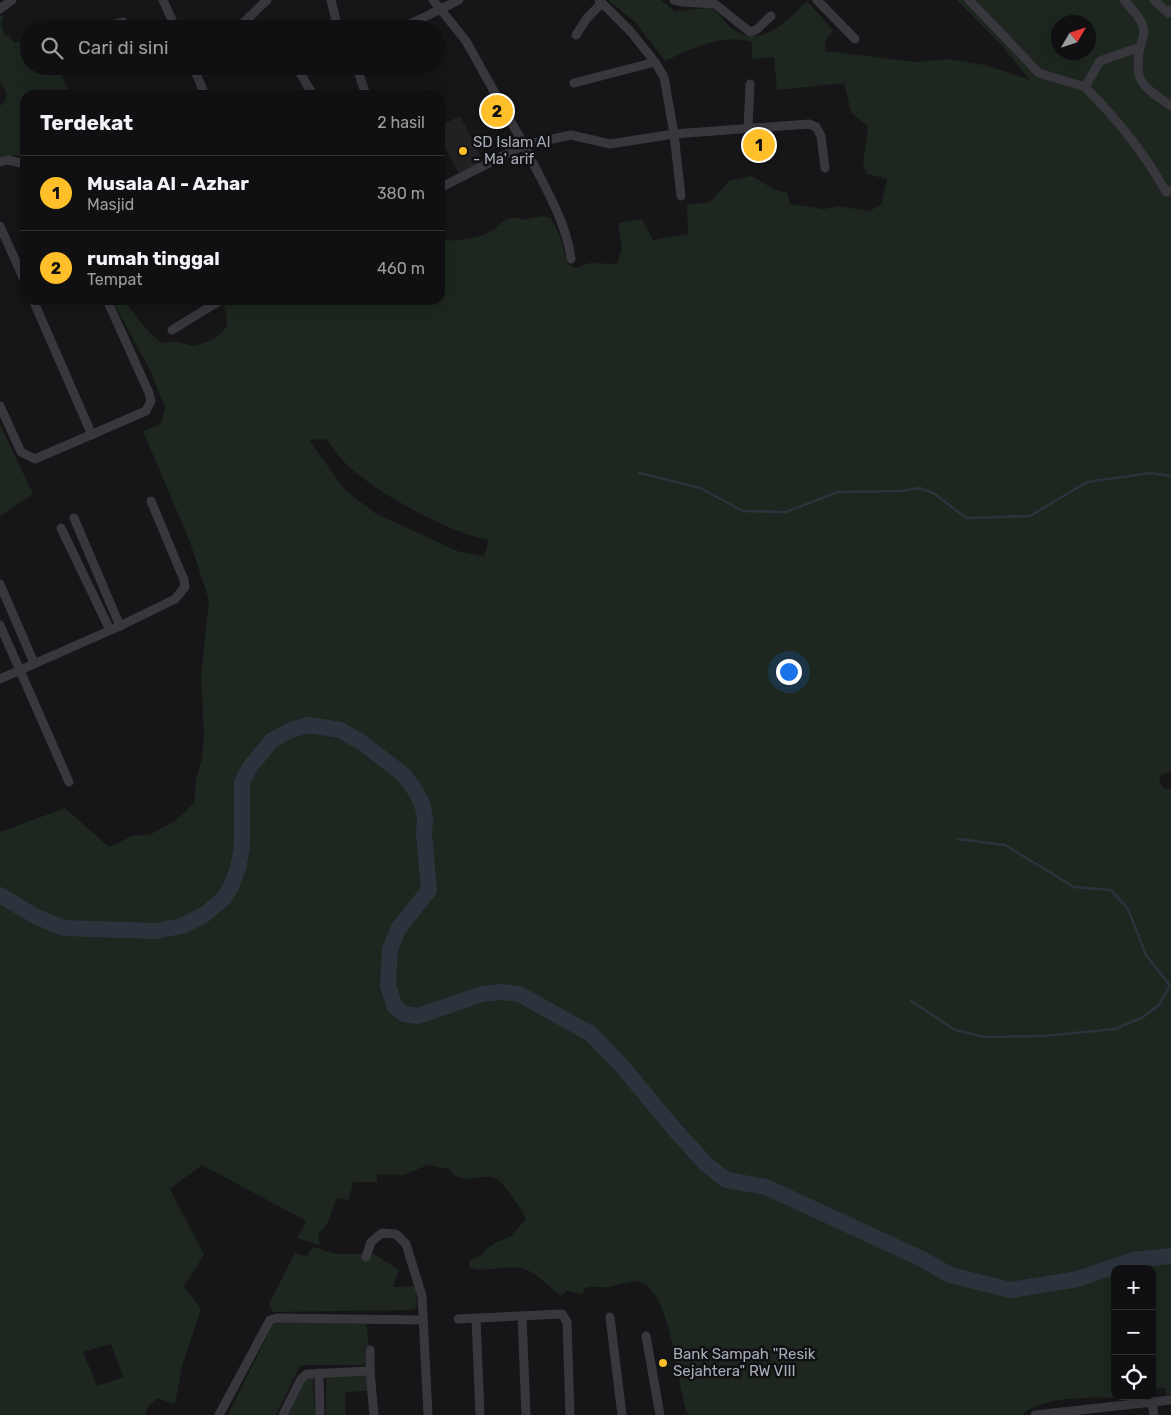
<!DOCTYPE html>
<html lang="id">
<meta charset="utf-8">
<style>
body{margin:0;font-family:Rubik,sans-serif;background:#19191b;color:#f1f3f6}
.controls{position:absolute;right:15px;bottom:15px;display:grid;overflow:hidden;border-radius:10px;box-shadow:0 5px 20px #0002}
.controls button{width:45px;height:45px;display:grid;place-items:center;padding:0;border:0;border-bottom:1px solid #303032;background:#101012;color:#f1f3f6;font:25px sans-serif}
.compass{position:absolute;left:1051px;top:15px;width:45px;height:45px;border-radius:50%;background:#101012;box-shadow:0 5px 20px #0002;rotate:51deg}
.you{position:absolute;left:788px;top:671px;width:18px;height:18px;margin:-12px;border:4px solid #fff;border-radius:50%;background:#1a73e8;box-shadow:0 0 0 8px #1a73e833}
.badge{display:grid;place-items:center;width:32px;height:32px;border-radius:50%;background:#febf28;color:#111;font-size:16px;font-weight:700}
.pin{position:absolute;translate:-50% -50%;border:2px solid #fff;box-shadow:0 1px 5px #0006}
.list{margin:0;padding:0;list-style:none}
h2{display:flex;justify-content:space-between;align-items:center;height:65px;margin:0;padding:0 20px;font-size:21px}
h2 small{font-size:16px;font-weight:400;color:#9c9d9f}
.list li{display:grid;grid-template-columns:32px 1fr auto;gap:15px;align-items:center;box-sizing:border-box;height:75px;padding:0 20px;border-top:1px solid #303032}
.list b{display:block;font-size:19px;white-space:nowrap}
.list p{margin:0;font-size:16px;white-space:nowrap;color:#9c9d9f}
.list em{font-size:16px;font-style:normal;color:#9c9d9f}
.icon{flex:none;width:28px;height:28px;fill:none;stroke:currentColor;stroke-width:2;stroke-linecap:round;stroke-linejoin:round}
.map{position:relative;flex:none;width:1171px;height:1415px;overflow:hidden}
.search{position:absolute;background:#101012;box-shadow:0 5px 20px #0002;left:20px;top:20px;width:425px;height:55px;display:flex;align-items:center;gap:12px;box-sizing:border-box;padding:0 18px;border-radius:28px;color:#9c9d9f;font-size:19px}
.panel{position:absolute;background:#101012;box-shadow:0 5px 20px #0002;left:20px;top:90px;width:425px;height:215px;border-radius:15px}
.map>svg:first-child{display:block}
</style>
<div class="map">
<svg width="1171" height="1415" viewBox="0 0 1171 1415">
<rect width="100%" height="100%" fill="#161618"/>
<path fill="#222225" d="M 460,116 L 485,164 L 461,177 L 440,138 L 440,126 Z"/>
<g fill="#1d261f" fill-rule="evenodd">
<path d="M 608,0 L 661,0 L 675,11 L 710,8 C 719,11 723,21 730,27 C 760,51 786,22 807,1 L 833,30 L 826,40 L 825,51 L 916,62 L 947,59 L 985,65 L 1030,80 L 1002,46 L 957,0 L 1171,0 L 1171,772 L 1162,774 L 1159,782 L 1165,789 L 1171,789 L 1171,1395 L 1166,1396 L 1165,1388 L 1152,1389 L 1152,1269 L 1115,1269 L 1115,1396 L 1137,1396 L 1137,1399 C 1107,1398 1045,1393 1022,1415 L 688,1415 C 676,1386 673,1289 638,1282 C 630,1280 617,1286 608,1287 C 600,1288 594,1285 585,1288 L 582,1295 L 567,1291 L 561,1296 C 551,1289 539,1275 527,1270 C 509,1262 489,1275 469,1267 L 469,1261 L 482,1255 L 485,1250 L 497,1242 L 510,1237 L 526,1219 C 522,1210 502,1178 492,1177 C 476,1175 460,1186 449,1169 L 428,1165 L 403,1175 L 377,1174 L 377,1182 L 353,1182 L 349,1200 L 337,1198 L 327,1224 L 319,1233 L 319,1245 L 297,1238 L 306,1221 L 202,1165 L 170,1189 L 204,1255 L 184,1286 L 201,1309 L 182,1366 L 175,1404 L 157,1398 L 147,1408 L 146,1415 L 0,1415 L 0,832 L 65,808 L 109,847 L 132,836 L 151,834 L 175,821 L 194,803 L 196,780 L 202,758 L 204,735 L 201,677 L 209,600 L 190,542 L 143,431 L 161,424 L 165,407 L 149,368 L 112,300 L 125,300 C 130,309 151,336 160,341 C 167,345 172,340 178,342 C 185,343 190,347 197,345 C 207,343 226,334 227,323 C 227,316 224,307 223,300 L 440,300 L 440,240 C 451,242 480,238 490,232 C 505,224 499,217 520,218 L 521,220 L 543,216 L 551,218 L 560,236 L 567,263 L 575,268 L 590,263 L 617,264 L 622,249 L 618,223 L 642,219 L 653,240 L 688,234 L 687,205 L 710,202 L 729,181 L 752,176 L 775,190 L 787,193 L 790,204 L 824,209 L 838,206 L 869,211 L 881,205 L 887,179 L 867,174 L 863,165 L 868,127 L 851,112 L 844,83 L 777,90 L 774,57 L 752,59 L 752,42 C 722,33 692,49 665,61 L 636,23 ZM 1058,22 L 1088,22 L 1088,52 L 1058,52 ZM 326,439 C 332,446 338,456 345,463 C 374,492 449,533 489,540 L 484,556 L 457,551 L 375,513 L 345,490 L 309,440 ZM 111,1344 L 123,1377 L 97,1386 L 83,1352 Z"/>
<path d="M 0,15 L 4,17 L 1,24 L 5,36 L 9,36 L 14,43 L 29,41 L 29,66 L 57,66 L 71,95 L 25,95 L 25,158 L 17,155 L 0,159 L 0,106 L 4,103 L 7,93 L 0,82 Z"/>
<path d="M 0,424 L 33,494 L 0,516 Z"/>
<path d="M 313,1247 L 336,1254 L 374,1254 L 399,1270 L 393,1287 L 416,1286 L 417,1306 L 414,1310 L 273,1312 L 269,1304 L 295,1253 L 307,1256 Z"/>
<path d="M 366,1322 L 369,1345 L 364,1349 L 366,1363 L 363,1365 L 303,1365 L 299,1368 L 276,1415 L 228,1415 L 272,1326 L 276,1323 Z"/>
<path d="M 326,1376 L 366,1376 L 368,1391 L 345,1392 L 346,1415 L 326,1415 Z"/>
<path d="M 313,1377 L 315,1415 L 288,1415 L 306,1379 Z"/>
</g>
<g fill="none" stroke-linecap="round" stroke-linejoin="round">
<g stroke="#2b343d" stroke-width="2.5">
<path d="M 639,473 L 700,488 L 743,511 L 786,512 L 838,492 L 900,491 L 920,488 L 935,494 L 966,518 L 1030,516 L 1087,482 L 1150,473 L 1171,476"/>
<path d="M 958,839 L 1005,845 L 1074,887 L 1111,890 L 1128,909 L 1146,955 L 1171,987"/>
<path d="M 911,1001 L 955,1030 L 985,1037 L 1044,1036 L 1115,1029 L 1143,1017 L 1159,1005 L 1169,987"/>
</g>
<path stroke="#2b343d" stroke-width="16" d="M 0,895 L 35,916 L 63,928 L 155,931 L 182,926 L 204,915 L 223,899 L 231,887 L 238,868 L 242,846 L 242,782 L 250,767 L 272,740 L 291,730 L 309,725 L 340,730 L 361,742 L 404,775 L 414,789 L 422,803 L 425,818 L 424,834 L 429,890 L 399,928 L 390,949 L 388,986 L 395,1007 L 404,1014 L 418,1016 L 482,994 L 501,992 L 519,994 L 591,1034 L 621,1065 L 675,1130 L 706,1164 L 726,1180 L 766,1187 L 922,1259 L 950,1275 L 1010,1290 L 1078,1279 L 1133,1260 L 1171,1256"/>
<g stroke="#37373d" stroke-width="9">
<path d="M 163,0 L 176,29"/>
<path d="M 331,0 L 338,29"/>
<path d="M 433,0 L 466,41 L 524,145 L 571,135 L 610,144 L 674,134 L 809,124 L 816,127 L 821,136 L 825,168"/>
<path d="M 599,0 L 631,32 L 655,62 L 664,77 L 674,134 L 681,196"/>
<path d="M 674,0 L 681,2 L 715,4 L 750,32 L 756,30 L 771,16"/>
<path d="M 817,0 L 855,39"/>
<path d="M 969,0 L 1039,73 L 1085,87 L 1100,61 L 1140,47 C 1150,24 1138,17 1124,0"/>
<path d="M 1154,0 L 1168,13 L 1171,10"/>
<path d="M 0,9 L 12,0"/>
<path d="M 110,26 L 123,22 L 128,29"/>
<path d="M 237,29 L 267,0"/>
<path d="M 400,29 L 459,0"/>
<path d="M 576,35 L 587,18 L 602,3"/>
<path d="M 1140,47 C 1133,83 1143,86 1171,106"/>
<path d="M 144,66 L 153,66"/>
<path d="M 193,66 L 205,95"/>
<path d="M 296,66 L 313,95"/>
<path d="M 359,66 L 359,74 L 366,95"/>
<path d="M 574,83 L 655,62"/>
<path d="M 1085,87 C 1118,120 1144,152 1166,192 L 1171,190"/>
<path d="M 762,128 L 766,155"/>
<path d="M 748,129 L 750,84"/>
<path d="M 0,162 L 8,160 L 25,164"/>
<path d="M 440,188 L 524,145 C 541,181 566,219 571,259"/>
<path d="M 0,226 L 25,282"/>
<path d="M 33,300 L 92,435"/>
<path d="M 172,330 L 221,300"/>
<path d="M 0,406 L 21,452 L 35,459 L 146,411 L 151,401 L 149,393 L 107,300"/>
<path d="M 74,518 L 120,626"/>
<path d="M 61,528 L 110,630"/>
<path d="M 0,584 L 34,663"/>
<path d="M 0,625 L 69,782"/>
<path d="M 0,679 L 120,626 L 175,599 L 185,587 L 184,580 L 151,501"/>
<path d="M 366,1257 L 371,1242 L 382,1233 L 396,1234 L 406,1244 L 422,1296 L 428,1415"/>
<path d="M 522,1316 L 526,1415"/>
<path d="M 610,1317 L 622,1415"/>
<path d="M 476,1318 L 480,1415"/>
<path d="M 458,1319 L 562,1314 L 567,1322 L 570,1415"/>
<path d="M 646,1336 L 660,1415"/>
<path d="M 370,1350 L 370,1371"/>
<path d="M 319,1373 L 320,1415"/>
<path d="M 1152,1402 L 1154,1415"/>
<path d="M 219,1415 L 270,1320 L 277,1318 L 423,1320"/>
<path d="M 283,1415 L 301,1379 L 307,1374 L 370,1371 L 374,1415"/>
<path d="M 1035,1415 L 1171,1400"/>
</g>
</g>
<g fill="#febf28" stroke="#111113" stroke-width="2">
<circle cx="463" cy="151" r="5"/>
<circle cx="663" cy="1363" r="5"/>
</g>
<g text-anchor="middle" stroke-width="5" stroke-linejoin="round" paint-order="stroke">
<g font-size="15" fill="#a7acb9" stroke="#111113" text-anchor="start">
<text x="473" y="147">SD Islam Al<tspan x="473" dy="17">- Ma' arif</tspan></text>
<text x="673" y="1359">Bank Sampah "Resik<tspan x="673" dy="17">Sejahtera" RW VIII</tspan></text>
</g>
</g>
</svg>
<div class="controls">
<button>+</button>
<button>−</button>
<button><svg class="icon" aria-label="locate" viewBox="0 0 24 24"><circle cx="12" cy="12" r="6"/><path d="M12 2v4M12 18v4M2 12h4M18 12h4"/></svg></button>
</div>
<svg class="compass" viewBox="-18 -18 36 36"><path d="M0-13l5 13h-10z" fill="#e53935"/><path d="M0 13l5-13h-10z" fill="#9c9d9f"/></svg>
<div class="you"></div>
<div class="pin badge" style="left:759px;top:145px">1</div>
<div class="pin badge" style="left:497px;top:111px">2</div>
<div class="search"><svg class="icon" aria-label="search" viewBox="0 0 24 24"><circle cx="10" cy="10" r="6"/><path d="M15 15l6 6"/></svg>Cari di sini</div>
<section class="panel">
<h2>Terdekat<small>2 hasil</small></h2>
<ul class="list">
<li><span class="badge">1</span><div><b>Musala Al - Azhar</b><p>Masjid</p></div><em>380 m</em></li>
<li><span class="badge">2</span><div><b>rumah tinggal</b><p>Tempat</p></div><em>460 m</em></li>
</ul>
</section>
</div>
